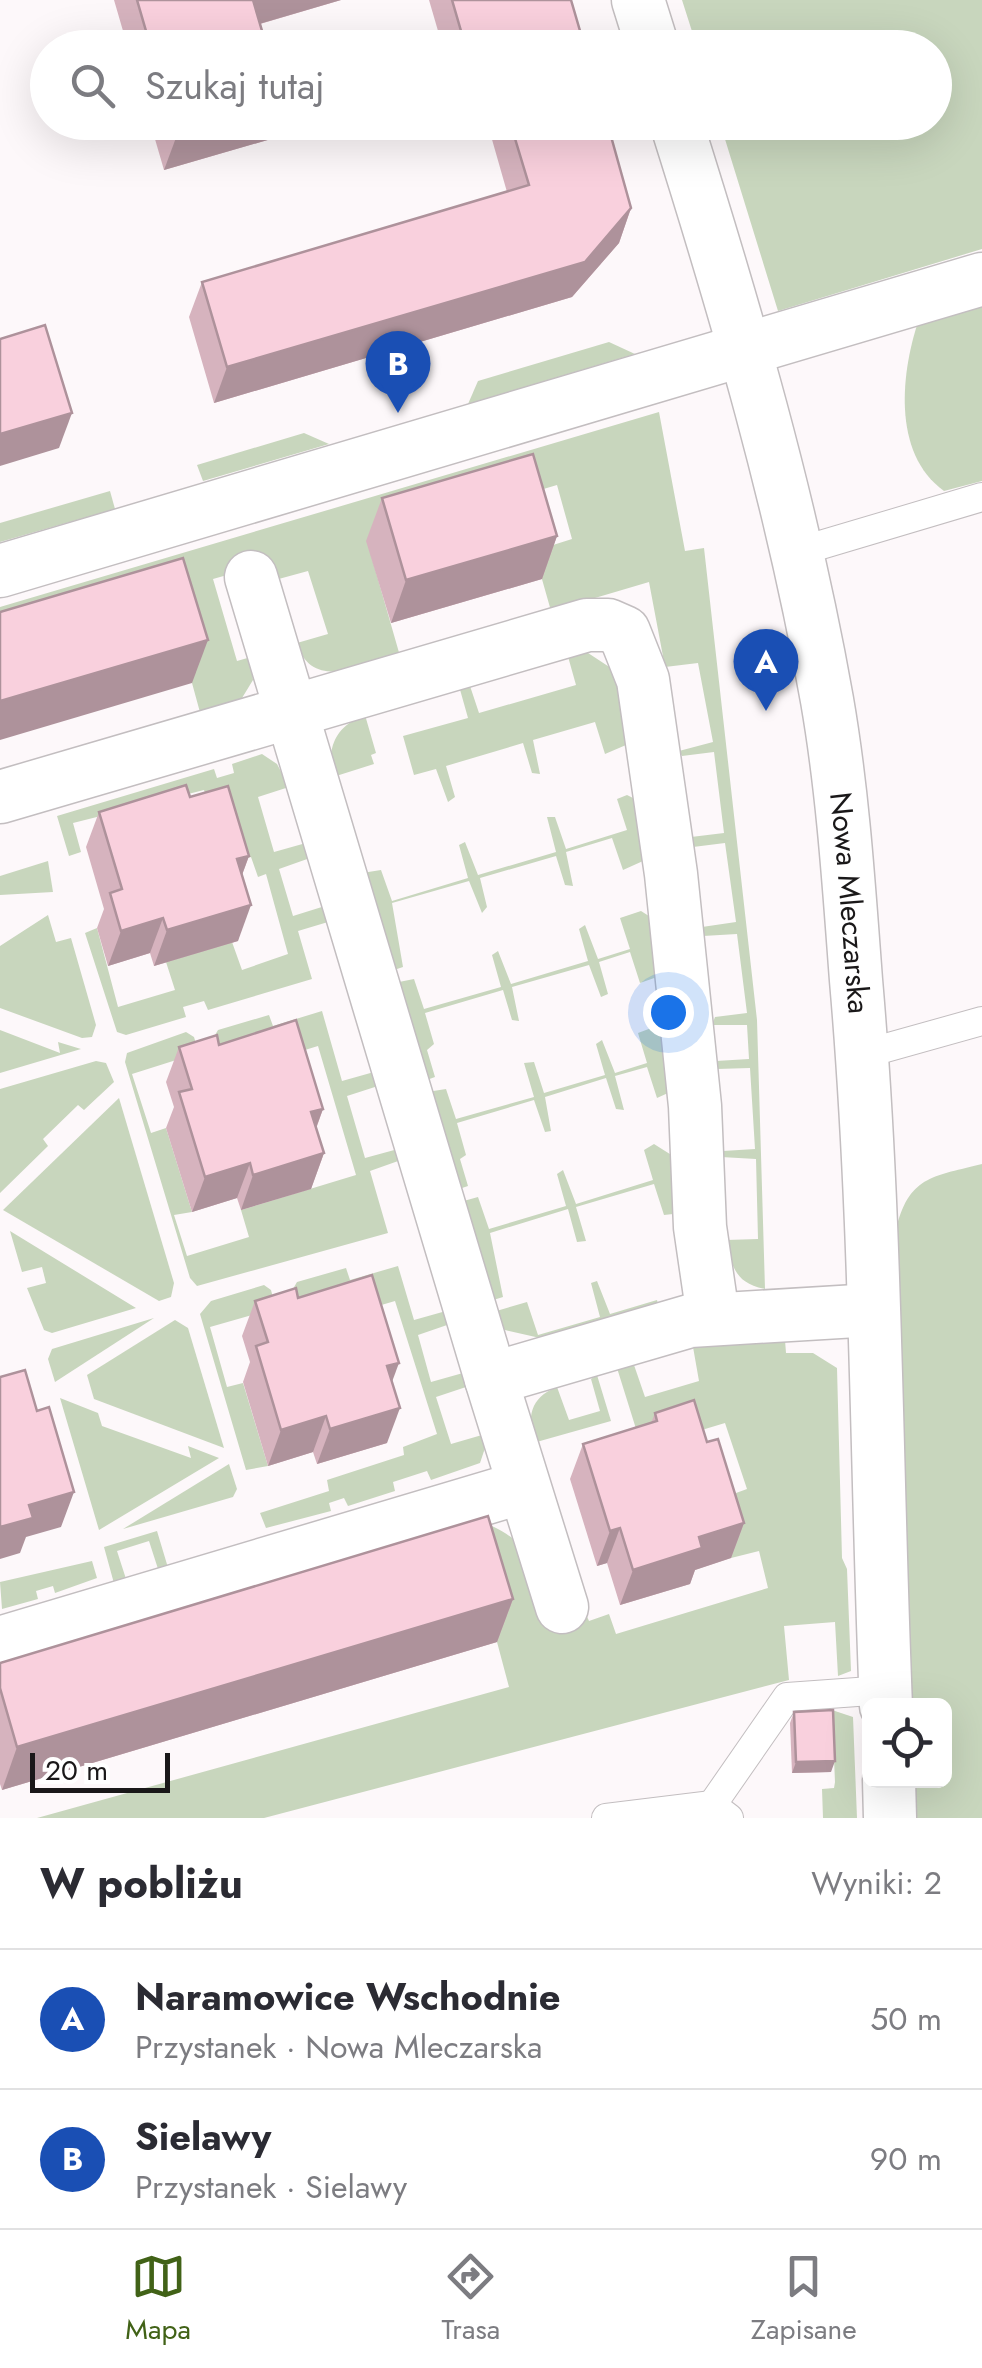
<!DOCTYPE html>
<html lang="pl">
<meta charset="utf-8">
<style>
body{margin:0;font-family:Jost,sans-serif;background:#f2f2f3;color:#2b2b33}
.controls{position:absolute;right:30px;bottom:30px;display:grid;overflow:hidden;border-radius:15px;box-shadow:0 10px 40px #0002}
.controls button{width:90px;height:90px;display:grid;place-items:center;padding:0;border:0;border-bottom:2px solid #e1e1e2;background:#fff;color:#2b2b33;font:50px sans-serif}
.scale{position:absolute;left:30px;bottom:25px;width:140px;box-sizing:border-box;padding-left:10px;border:5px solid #1a1819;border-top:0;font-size:28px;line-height:35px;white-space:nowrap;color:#1a1819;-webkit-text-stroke:8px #fff;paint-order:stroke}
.you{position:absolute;left:668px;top:1012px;width:35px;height:35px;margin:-25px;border:8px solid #fff;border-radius:50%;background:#1a73e8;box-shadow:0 0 0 15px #1a73e833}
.badge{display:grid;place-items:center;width:65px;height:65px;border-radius:50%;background:#416217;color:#fff;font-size:32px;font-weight:700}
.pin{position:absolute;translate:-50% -82px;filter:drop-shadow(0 2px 5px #0008)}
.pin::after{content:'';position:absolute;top:52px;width:35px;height:30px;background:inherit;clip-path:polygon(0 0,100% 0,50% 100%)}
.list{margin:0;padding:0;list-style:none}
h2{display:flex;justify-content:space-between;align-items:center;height:130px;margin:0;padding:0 40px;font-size:42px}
h2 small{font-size:32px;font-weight:400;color:#7c7c81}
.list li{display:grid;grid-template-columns:65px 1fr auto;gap:30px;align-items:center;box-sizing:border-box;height:140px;padding:0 40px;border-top:2px solid #e1e1e2}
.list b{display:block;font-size:38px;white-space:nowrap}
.list p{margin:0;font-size:32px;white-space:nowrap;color:#7c7c81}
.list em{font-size:32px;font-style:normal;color:#7c7c81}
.icon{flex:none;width:55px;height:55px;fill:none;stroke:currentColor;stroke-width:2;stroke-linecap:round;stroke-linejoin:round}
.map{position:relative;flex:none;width:982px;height:1818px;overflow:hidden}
.search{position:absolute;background:#fff;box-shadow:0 10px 40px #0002;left:30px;right:30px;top:30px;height:110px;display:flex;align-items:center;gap:25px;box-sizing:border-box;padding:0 35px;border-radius:55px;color:#7c7c81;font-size:38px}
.sheet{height:410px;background:#fff}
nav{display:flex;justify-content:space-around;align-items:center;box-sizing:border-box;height:140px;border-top:2px solid #e1e1e2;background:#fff;font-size:28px;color:#7c7c81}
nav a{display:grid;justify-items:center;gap:5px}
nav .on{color:#416217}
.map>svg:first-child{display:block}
</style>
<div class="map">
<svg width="982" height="1818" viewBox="0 0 982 1818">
<rect width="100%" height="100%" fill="#fdf8fa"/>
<g fill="#c8d6bd">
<path d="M 682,0 L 982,0 L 982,249 L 778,311 L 720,123 L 934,122 L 934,48 L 697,47 Z"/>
<path d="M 982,298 L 982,481 L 944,491 C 891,453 901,370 920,316 Z"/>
<path d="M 609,342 L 635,354 L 468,404 L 478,381 Z"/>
<path d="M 659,412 L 685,551 L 704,548 L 757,1020 L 765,1289 C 735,1283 732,1267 726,1240 L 758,1239 L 756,1159 L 721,1157 L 723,1151 L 755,1149 L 750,1068 L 717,1069 L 716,1061 L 749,1059 L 747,1025 L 712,1025 L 715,1017 L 747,1013 L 737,934 L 703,936 L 702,927 L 736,922 L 725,843 L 693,847 L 691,837 L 724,833 L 714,752 L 682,756 L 679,751 L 713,742 L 698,663 L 665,667 L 649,582 L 551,611 L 534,551 L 572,539 L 557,485 L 367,541 L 400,656 C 363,665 311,692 297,643 L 328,634 L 308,571 L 275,580 L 269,563 L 213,579 L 237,661 L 251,657 L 253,680 L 242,698 L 201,716 L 192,683 L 0,650 L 0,607 Z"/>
<path d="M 304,433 L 329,444 L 203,481 L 197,465 Z"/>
<path d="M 110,491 L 115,509 L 0,542 L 0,523 Z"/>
<path d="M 585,651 L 617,672 L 626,745 L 605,754 L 595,722 L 533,740 L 540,774 L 532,773 L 523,743 L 446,766 L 455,797 L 448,802 L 436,769 L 414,775 L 403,736 L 468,718 L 459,686 L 469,683 L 479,713 L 576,685 L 567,653 Z"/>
<path d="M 365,715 L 376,753 L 371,755 L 374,764 L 333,777 C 326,747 336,726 365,715 Z"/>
<path d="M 262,754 L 277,764 L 289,787 L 258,797 L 274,852 L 306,843 L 310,858 L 279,869 L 293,916 L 325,906 L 328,922 L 298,931 L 312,979 L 208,1010 L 204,1001 L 183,1007 L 186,1017 L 126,1035 L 117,1032 L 85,933 L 97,928 L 118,1007 L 175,990 L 166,962 L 232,942 L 242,970 L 288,954 L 266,874 L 258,877 L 251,857 L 228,863 L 204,790 L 73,823 L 81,852 L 69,856 L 57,816 L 214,769 L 217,778 L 234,773 L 232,764 Z"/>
<path d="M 627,795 L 635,799 L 643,861 L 623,870 L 612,838 L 566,852 L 573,886 L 565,885 L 556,856 L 480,878 L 487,907 L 482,913 L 469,881 L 392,903 L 403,967 L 391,971 L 362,873 L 381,870 L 392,901 L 468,878 L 459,845 L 465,842 L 478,875 L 556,852 L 547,817 L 555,817 L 566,849 L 627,830 L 617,799 Z"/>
<path d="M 48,861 L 53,892 L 0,895 L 0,876 Z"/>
<path d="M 641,911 L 652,918 L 657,977 L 640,983 L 630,952 L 599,962 L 608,994 L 601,997 L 589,965 L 512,987 L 519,1021 L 512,1020 L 503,990 L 425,1013 L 434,1044 L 427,1050 L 435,1077 L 424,1081 L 394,983 L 414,979 L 424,1009 L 501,987 L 492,955 L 498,951 L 511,984 L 588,961 L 579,929 L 585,925 L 598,959 L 630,949 L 620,918 Z"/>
<path d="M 48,915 L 56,942 L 71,938 L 96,1025 L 92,1037 L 82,1038 L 0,1008 L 0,946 Z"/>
<path d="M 322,1011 L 342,1081 L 374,1072 L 378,1086 L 347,1096 L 365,1158 L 398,1149 L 401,1160 L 370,1171 L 388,1233 L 197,1286 L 190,1278 L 125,1062 L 127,1053 L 186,1032 L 194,1037 L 204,1071 L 192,1055 L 132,1074 L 151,1133 L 166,1128 L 192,1212 L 174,1215 L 187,1256 L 249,1237 L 241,1210 L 356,1175 L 318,1046 L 226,1074 L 215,1035 L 218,1030 L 269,1015 L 273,1026 Z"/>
<path d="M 654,1027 L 665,1034 L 668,1093 L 657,1098 L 647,1067 L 615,1076 L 624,1110 L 616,1109 L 606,1078 L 545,1097 L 551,1131 L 545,1132 L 534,1100 L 457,1123 L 466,1155 L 460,1159 L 468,1186 L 456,1190 L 427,1092 L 446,1089 L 456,1119 L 534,1097 L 524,1063 L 534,1062 L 544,1093 L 605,1075 L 596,1044 L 602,1040 L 615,1073 L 647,1063 L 638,1033 Z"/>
<path d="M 0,1030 L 60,1053 L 58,1042 L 81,1049 L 0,1073 Z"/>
<path d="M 96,1061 L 106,1063 L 114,1082 L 84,1110 L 78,1105 L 43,1139 L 48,1146 L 0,1193 L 0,1089 Z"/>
<path d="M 119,1098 L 174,1283 L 171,1297 L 159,1301 L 3,1210 Z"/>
<path d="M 654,1144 L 673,1156 L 673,1214 L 664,1215 L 654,1184 L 576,1207 L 586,1241 L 577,1242 L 568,1209 L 490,1233 L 503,1297 L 490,1301 L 460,1202 L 478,1197 L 489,1229 L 566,1206 L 557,1174 L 563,1170 L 576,1204 L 653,1180 L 644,1150 Z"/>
<path d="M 982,1164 L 982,1818 L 914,1818 L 912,1781 L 944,1780 L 944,1706 L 909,1706 L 897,1226 C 910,1175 936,1176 982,1164 Z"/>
<path d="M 10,1231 L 136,1308 L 52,1333 L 44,1330 L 27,1288 L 46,1283 L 42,1267 L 22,1272 Z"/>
<path d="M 398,1266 L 414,1320 L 446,1311 L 450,1324 L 418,1335 L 431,1382 L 463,1373 L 469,1386 L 436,1397 L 451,1444 L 482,1435 L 486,1445 L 480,1463 L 431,1480 L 427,1471 L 393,1482 L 395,1491 L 348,1506 L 344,1498 L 329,1503 L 331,1511 L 266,1528 L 260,1513 L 329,1491 L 327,1480 L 404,1455 L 403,1447 L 437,1434 L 395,1301 L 303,1328 L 293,1289 L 297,1282 L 346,1268 L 350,1280 Z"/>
<path d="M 597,1281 L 610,1314 L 657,1300 L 658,1304 L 540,1338 L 505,1330 L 493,1312 L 527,1302 L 538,1335 L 600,1317 L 591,1283 Z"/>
<path d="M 264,1285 L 271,1290 L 280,1325 L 252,1315 L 210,1327 L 227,1387 L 243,1383 L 268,1466 L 246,1470 L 200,1314 L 211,1301 Z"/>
<path d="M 154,1318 L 55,1382 L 48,1359 L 52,1349 Z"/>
<path d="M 175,1320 L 188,1328 L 224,1448 L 94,1399 L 87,1375 Z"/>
<path d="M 785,1340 L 786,1353 L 813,1353 L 837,1368 L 842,1558 L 847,1569 L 851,1671 L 838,1676 L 835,1622 L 784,1626 L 789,1680 L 264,1818 L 37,1818 L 509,1687 L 497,1642 L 484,1524 C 510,1526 581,1597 589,1621 L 609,1614 L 616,1634 L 768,1588 L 759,1551 L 731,1558 L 714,1501 L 747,1489 L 725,1423 L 642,1448 L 617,1368 L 634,1365 L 645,1397 L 699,1381 L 693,1347 Z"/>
<path d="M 597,1375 L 611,1421 L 533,1443 C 528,1417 529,1398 557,1387 L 569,1420 L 600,1411 L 591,1379 Z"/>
<path d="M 60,1398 L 98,1413 L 102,1426 L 191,1458 L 188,1446 L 219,1458 L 99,1530 Z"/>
<path d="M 229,1464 L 237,1489 L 233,1497 L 123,1529 Z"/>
<path d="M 157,1531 L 169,1571 L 159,1572 L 149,1541 L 117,1551 L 127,1582 L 115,1587 L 104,1547 Z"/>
<path d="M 92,1561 L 97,1578 L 55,1593 L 53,1586 L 36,1591 L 38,1599 L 2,1609 L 0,1582 Z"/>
<path d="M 832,1710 L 853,1717 L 857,1818 L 823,1818 L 822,1789 L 834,1788 L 835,1782 Z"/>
</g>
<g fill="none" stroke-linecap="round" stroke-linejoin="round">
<defs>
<g id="lane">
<path d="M 797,552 L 982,497"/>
<path d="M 864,1054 L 982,1021"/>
<path d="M 712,1805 L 787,1697 L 885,1690"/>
<path d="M 606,1818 L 712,1805 L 729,1818"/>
</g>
<g id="street">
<path d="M 638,0 L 653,48"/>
<path id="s1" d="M 676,122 C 736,312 792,503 827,700 C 843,792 849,887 856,980 C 877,1221 876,1464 886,1706"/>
<path d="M 0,571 L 982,279"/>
<path d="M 251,577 L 491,1379"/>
<path d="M 0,797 L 587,625 L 608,625 L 624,632 L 643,680 L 671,874 L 695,1106 L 700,1227 L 713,1316"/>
<path d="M 562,1607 L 491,1379 L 690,1321 L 873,1310"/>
<path d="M 0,1643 L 523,1487"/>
<path d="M 889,1780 L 890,1818"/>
</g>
</defs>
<use href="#lane" stroke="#c3bec0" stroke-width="30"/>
<use href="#street" stroke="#c3bec0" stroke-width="55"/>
<use href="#lane" stroke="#fff" stroke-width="28"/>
<use href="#street" stroke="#fff" stroke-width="52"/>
</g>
<g fill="#d6b3be">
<path d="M 114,0 L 341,0 L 260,24 L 267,48 L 128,48 Z"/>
<path d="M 429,0 L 571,0 L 585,48 L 443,48 Z"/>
<path d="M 150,122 L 277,122 L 271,139 L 164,170 Z"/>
<path d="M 487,122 L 607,122 L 631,208 L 619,243 L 572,297 L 214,403 L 189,317 L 202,282 L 507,192 Z"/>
<path d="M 382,498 L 557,536 L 542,579 L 391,623 L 366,541 Z"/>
<path d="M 190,797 L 249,856 L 242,875 L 238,941 L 154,966 L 150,953 L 108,966 L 97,928 L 104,909 L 86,847 L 99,812 Z"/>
<path d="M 219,1045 L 323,1109 L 316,1129 L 324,1153 L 311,1189 L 241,1210 L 237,1198 L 192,1212 L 166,1128 L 174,1107 L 166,1082 L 179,1047 Z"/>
<path d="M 298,1298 L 392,1383 L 387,1443 L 317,1464 L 313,1452 L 268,1466 L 243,1382 L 250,1362 L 242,1336 L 255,1301 Z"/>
<path d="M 655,1413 L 707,1442 L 744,1523 L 731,1558 L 695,1570 L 690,1584 L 620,1605 L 607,1563 L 597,1566 L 570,1479 L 583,1444 L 651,1423 Z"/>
<path d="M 513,1599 L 497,1642 L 2,1790 L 0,1784 L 0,1663 Z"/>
<path d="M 794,1712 L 831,1772 L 792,1773 L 790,1723 Z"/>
</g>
<g fill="#ae929b">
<path d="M 250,0 L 341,0 L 239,30 Z"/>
<path d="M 219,122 L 277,122 L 271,139 L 164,170 L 177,135 Z"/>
<path d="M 631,208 L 619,243 L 572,297 L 214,403 L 227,367 Z"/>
<path d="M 72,413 L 59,448 L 0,466 L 0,434 Z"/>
<path d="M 557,536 L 542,579 L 391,623 L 406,580 Z"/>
<path d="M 208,640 L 192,683 L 0,740 L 0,701 Z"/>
<path d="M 249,856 L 236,891 L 237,859 Z"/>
<path d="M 251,905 L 238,941 L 154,966 L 167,930 Z"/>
<path d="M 163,918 L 150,953 L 108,966 L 121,931 Z"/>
<path d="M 323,1109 L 310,1144 L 311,1112 Z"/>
<path d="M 324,1153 L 311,1189 L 241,1210 L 253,1175 Z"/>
<path d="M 250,1163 L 237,1198 L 192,1212 L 205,1177 Z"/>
<path d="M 399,1363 L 386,1398 L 387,1366 Z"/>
<path d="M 400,1408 L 387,1443 L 317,1464 L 330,1429 Z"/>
<path d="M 326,1416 L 313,1452 L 268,1466 L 281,1430 Z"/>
<path d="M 74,1492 L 61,1527 L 26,1537 L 20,1553 L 0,1559 L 0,1527 L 29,1505 Z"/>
<path d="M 744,1523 L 731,1558 L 695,1570 L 690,1584 L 620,1605 L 633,1570 L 699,1537 Z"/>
<path d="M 620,1528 L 607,1563 L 597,1566 L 610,1531 Z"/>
<path d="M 513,1599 L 497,1642 L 2,1790 L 17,1747 Z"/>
<path d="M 835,1761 L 831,1772 L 792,1773 L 796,1762 Z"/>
</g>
<g fill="#f9d0dd" stroke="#ae929b" stroke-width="2.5">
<path d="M 137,0 L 253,0 L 267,48 L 151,48 Z"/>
<path d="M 452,0 L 571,0 L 585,48 L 466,48 Z"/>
<path d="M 173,122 L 219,122 L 177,135 Z"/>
<path d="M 510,122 L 607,122 L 631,208 L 585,262 L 227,367 L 202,282 L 529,185 Z"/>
<path d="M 45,325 L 72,413 L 0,434 L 0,339 Z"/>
<path d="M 533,454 L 557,536 L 406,580 L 382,498 Z"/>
<path d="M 183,558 L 208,640 L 0,701 L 0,612 Z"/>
<path d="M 186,785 L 190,797 L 228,786 L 249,856 L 237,859 L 251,905 L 167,930 L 163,918 L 121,931 L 110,893 L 122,889 L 99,812 Z"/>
<path d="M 296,1020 L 323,1109 L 311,1112 L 324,1153 L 253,1175 L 250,1163 L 205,1177 L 179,1092 L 192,1089 L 179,1047 L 217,1035 L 219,1045 Z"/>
<path d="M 372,1275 L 399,1363 L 387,1366 L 400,1408 L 330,1429 L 326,1416 L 281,1430 L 256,1346 L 268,1342 L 255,1301 L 296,1288 L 298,1298 Z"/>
<path d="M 25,1370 L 37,1411 L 49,1407 L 74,1492 L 29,1505 L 33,1518 L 0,1527 L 0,1377 Z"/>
<path d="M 694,1400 L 707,1442 L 718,1439 L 744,1523 L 699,1537 L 702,1548 L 633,1570 L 620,1528 L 610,1531 L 583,1444 L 657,1421 L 655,1413 Z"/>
<path d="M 488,1516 L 513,1599 L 17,1747 L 0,1688 L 0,1663 Z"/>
<path d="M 833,1710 L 835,1761 L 796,1762 L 794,1712 Z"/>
</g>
<g text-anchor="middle" stroke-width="8" stroke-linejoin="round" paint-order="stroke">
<g font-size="30" fill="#1a1819" stroke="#fff">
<text dy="10" stroke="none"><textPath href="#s1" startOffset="802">Nowa Mleczarska</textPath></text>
</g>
</g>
</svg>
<div class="controls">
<button><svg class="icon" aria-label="locate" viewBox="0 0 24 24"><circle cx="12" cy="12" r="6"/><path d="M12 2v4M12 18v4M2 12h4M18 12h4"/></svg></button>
</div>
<div class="scale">20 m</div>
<div class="you"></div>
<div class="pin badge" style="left:766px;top:711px;background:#1a4fb4">A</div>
<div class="pin badge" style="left:398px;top:413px;background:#1a4fb4">B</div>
<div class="search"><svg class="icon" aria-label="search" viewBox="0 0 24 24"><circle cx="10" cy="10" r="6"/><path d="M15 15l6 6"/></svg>Szukaj tutaj</div>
</div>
<section class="sheet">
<h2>W pobliżu<small>Wyniki: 2</small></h2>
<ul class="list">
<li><span class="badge" style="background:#1a4fb4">A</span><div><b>Naramowice Wschodnie</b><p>Przystanek · Nowa Mleczarska</p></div><em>50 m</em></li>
<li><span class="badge" style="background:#1a4fb4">B</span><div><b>Sielawy</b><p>Przystanek · Sielawy</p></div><em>90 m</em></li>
</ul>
</section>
<nav>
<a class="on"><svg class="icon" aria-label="map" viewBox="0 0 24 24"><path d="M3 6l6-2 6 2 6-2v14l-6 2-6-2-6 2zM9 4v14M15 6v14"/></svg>Mapa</a>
<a><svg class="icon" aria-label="directions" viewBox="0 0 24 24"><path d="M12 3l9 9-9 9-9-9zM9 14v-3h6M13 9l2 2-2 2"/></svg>Trasa</a>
<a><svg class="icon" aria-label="saved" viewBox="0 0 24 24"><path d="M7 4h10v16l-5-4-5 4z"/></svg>Zapisane</a>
</nav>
